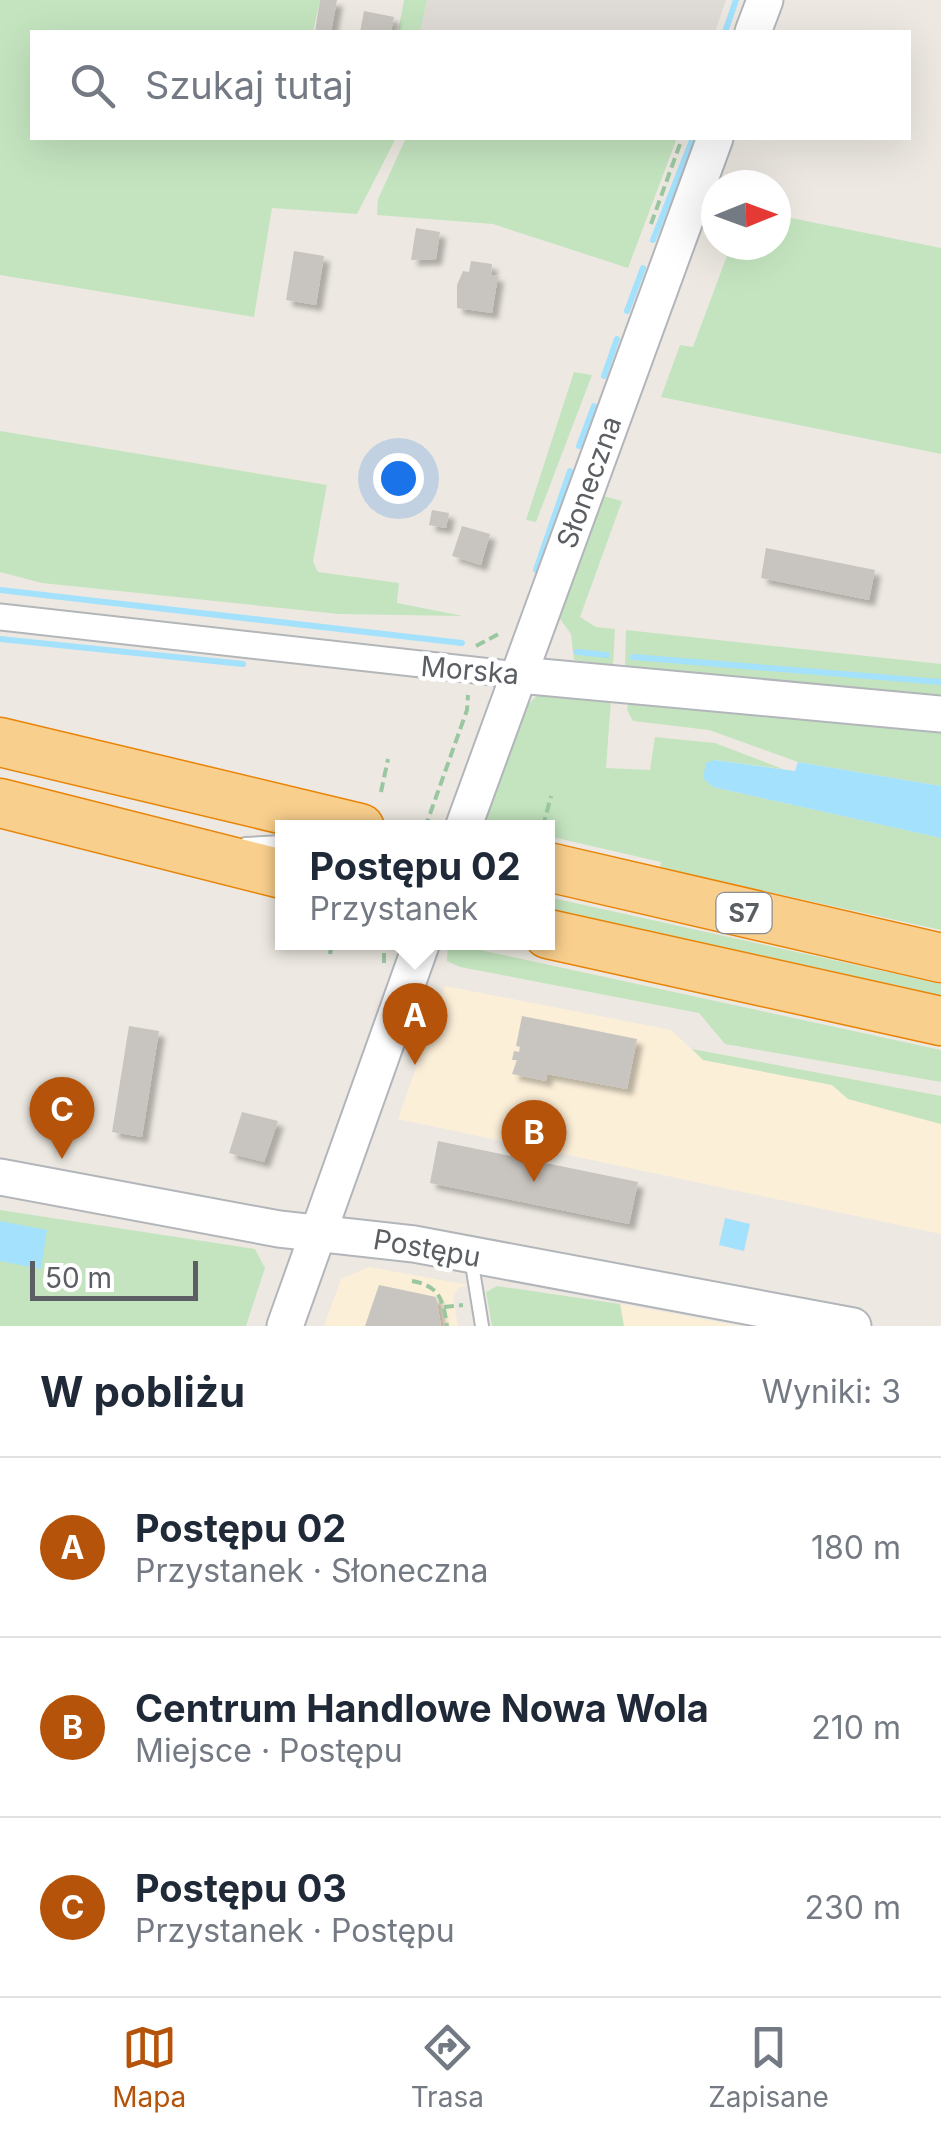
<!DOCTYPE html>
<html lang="pl">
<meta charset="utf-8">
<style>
body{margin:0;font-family:Inter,sans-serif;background:#f6f6f7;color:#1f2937}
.compass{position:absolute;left:701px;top:170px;width:90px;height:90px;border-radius:50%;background:#fff;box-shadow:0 10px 40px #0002;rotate:89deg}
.scale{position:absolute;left:30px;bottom:25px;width:168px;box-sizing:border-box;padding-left:10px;border:5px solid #5b5f63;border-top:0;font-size:28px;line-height:35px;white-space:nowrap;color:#5b5f63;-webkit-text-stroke:8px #fff;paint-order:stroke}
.you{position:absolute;left:398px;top:478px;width:35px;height:35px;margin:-25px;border:8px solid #fff;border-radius:50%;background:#1a73e8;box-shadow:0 0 0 15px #1a73e833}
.badge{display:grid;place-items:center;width:65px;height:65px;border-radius:50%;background:#b45309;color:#fff;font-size:32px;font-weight:700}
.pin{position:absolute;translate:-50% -82px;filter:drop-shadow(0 2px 5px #0008)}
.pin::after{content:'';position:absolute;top:52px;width:35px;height:30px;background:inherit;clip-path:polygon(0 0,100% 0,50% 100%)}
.popup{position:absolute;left:275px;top:820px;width:280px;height:130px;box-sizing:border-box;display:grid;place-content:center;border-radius:0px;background:#fff;filter:drop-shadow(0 2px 8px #0005);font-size:32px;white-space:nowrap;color:#747a83}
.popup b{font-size:38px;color:#1f2937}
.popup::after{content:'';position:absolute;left:50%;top:100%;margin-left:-20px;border:20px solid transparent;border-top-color:#fff}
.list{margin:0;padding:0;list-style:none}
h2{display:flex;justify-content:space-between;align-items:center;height:130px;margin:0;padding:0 40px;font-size:42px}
h2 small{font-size:32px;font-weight:400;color:#747a83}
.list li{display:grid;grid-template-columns:65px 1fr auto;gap:30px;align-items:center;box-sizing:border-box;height:180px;padding:0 40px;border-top:2px solid #e0e1e3}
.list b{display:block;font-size:38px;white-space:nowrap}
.list p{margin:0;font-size:32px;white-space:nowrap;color:#747a83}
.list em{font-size:32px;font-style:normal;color:#747a83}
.icon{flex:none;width:55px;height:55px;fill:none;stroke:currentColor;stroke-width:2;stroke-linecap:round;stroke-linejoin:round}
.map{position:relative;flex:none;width:941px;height:1326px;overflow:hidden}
.search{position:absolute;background:#fff;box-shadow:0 10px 40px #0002;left:30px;right:30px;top:30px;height:110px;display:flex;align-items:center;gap:25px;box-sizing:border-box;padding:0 35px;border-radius:0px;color:#747a83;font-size:38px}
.sheet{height:670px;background:#fff}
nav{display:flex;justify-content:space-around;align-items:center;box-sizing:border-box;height:140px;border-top:2px solid #e0e1e3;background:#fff;font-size:28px;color:#747a83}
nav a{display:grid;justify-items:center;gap:5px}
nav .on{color:#b45309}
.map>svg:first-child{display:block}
</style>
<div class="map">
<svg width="941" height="1326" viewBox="0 0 941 1326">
<defs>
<filter id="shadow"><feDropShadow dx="6" dy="6" stdDeviation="2.5" flood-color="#0004"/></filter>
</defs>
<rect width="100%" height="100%" fill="#ede9e2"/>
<g fill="#fcefd8">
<path d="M 445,986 L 671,1030 L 703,1060 L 832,1085 L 848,1099 L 941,1124 L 941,1234 L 398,1119 Z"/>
<path d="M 369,1267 L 468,1285 L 458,1288 L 453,1298 L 458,1326 L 324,1326 L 341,1279 Z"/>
<path d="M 620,1304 L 621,1304 L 741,1326 L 624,1326 Z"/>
</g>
<path fill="#dfdbd7" d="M 427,0 L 726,0 L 715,32 L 420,32 Z"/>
<g fill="#c4e4bf">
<path d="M 0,0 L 320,0 L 313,32 L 32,32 L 32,138 L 396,138 L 357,214 L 272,208 L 254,317 L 0,275 Z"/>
<path d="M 404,0 L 427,0 L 420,32 L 398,32 Z"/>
<path d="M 406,138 L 677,138 L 628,268 L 493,224 L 377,215 L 378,199 Z"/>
<path d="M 776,215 L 941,248 L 941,454 L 661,397 L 680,345 L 693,347 L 731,245 L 776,245 Z"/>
<path d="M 574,372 L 592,375 L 536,522 L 526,520 Z"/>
<path d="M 0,431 L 327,485 L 313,561 L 318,572 L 399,583 L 397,603 L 463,616 L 339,614 L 42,583 L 0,572 Z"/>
<path d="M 600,495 L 622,501 L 580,617 L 596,627 L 615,629 L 613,665 L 574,660 L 571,634 L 555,612 Z"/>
<path d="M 626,630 L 941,664 L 941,696 L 625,666 Z"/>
<path d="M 543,691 L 611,700 L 606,768 L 650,770 L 655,737 L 715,743 L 783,769 L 714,760 L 713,787 L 941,838 L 941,930 L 660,868 L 661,862 L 548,836 L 548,828 L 485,821 C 498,782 507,715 543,691 Z"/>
<path d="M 629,699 L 941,723 L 941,786 L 798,762 L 709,730 L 633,721 L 627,710 Z"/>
<path d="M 548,897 L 941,984 L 941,998 L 548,910 Z"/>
<path d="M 448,943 L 941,1050 L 941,1082 L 725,1044 L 699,1013 L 460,967 L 447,961 Z"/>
<path d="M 692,1049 L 941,1096 L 941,1124 L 848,1099 L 832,1085 L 703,1060 Z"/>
<path d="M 0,1210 L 255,1249 L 265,1268 L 246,1326 L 0,1326 Z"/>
<path d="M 497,1286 L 620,1304 L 624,1326 L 492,1326 L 486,1292 Z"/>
</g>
<g fill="#a3e1fc">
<path d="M 714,760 L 795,771 L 798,762 L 941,786 L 941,838 L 713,787 L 703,778 L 706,763 Z"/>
<path d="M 725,1218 L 750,1224 L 744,1251 L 719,1245 Z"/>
<path d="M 0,1221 L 47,1230 L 41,1269 L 0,1261 Z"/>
</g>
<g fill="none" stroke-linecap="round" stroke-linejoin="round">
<g stroke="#a3e1fc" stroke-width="6">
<path d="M 725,32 L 736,0"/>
<path d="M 653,240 L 693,138"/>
<path d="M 627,311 L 643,268"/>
<path d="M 604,376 L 617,339"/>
<path d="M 579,446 L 594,406"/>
<path d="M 536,570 L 570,471"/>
<path d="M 0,590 L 462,643"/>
<path d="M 0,639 L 243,664"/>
<path d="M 577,652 L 607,655"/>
<path d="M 633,657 L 941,682"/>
</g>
</g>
<g fill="#c8c4bf" filter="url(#shadow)">
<path d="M 320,0 L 337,0 L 331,32 L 315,32 Z"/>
<path d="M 364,11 L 394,17 L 391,32 L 360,32 Z"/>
<path d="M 416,228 L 440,232 L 436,259 L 411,260 Z"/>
<path d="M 294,251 L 324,256 L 316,305 L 286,300 Z"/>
<path d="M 471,261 L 492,264 L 491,275 L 498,276 L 492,313 L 457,308 L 457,285 L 463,271 L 469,272 Z"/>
<path d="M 432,510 L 449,513 L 446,528 L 429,525 Z"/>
<path d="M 462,526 L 490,534 L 481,565 L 452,556 Z"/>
<path d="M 766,548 L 875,570 L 869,600 L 761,578 Z"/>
<path d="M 522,1016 L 637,1039 L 627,1089 L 547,1074 L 546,1081 L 512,1074 L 517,1060 L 512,1060 L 514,1051 L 519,1052 L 520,1047 L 516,1046 Z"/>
<path d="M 129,1026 L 159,1031 L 142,1137 L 112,1132 Z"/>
<path d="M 242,1112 L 278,1121 L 264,1162 L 229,1153 Z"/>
<path d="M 438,1141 L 638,1182 L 629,1224 L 430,1183 Z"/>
<path d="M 379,1285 L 436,1297 L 441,1326 L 365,1326 Z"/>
</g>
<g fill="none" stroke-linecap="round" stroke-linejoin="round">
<defs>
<g id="lane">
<path d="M 245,844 L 282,842"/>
<path d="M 471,1258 L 482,1326"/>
</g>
<path id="street" d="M 0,617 L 519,675"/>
<g id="secondary">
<path d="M 753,32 L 765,0"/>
<path d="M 519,675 L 941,714"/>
<path d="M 463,828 L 715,138"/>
<path d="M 0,1177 L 279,1229 L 414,1244 L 853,1326"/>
<path d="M 285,1326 L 422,942"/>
</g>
<g id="highway">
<path d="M 0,742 L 360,828"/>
<path d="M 0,803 L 282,874"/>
<path d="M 548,867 L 941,958"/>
<path d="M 548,934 L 941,1021"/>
</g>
</defs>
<use href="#lane" stroke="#b3b6b9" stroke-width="16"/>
<use href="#street" stroke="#b3b6b9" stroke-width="29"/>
<use href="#secondary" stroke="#b2b6ba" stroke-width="39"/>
<use href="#highway" stroke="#e88407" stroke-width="51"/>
<g stroke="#9ac7a1" stroke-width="4" stroke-dasharray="10 5" stroke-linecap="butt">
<path d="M 651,224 L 680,144"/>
<path d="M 476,646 L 502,632"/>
<path d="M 381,792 L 388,759"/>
<path d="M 543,827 L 551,796"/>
<path d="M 425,828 L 467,710 L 468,695"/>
<path d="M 330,954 L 332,942"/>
<path d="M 384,963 L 384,942"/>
<path d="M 412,1281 C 440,1286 443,1300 447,1326"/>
<path d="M 444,1307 L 463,1305"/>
</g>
<use href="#lane" stroke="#fff" stroke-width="12"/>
<use href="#street" stroke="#fff" stroke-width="25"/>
<use href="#secondary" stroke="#fff" stroke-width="35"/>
<use href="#highway" stroke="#f9cf8d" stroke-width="48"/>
</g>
<g text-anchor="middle" stroke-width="9" stroke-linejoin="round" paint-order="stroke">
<rect fill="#fff" stroke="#8c8f92" stroke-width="2.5" x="716.5" y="893" width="55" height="40" rx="8"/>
<g font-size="25" font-weight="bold" fill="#5b5f63">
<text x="744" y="922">S7</text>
</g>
<g font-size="28" fill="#5b5f63" stroke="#fff">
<text transform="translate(589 482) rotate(-70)" y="10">Słoneczna</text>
<text transform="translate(470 670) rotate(5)" y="10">Morska</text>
<text transform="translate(427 1248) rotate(10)" y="10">Postępu</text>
</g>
</g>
</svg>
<svg class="compass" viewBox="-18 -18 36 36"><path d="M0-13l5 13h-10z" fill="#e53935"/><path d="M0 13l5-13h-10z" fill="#747a83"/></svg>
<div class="scale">50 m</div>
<div class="you"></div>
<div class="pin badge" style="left:415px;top:1065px">A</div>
<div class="popup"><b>Postępu 02</b>Przystanek</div>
<div class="pin badge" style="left:534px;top:1182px">B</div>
<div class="pin badge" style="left:62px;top:1159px">C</div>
<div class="search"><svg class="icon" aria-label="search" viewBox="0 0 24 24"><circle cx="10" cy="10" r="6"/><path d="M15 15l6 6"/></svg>Szukaj tutaj</div>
</div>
<section class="sheet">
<h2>W pobliżu<small>Wyniki: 3</small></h2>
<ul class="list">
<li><span class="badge">A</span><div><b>Postępu 02</b><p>Przystanek · Słoneczna</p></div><em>180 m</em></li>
<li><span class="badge">B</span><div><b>Centrum Handlowe Nowa Wola</b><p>Miejsce · Postępu</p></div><em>210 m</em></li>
<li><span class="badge">C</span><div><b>Postępu 03</b><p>Przystanek · Postępu</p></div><em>230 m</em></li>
</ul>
</section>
<nav>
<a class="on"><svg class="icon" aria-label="map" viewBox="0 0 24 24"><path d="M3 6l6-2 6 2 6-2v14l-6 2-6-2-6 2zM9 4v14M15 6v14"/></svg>Mapa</a>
<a><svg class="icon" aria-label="directions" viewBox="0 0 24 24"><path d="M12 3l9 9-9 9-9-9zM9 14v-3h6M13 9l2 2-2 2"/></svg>Trasa</a>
<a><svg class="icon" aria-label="saved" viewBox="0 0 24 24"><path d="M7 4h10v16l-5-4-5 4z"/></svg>Zapisane</a>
</nav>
